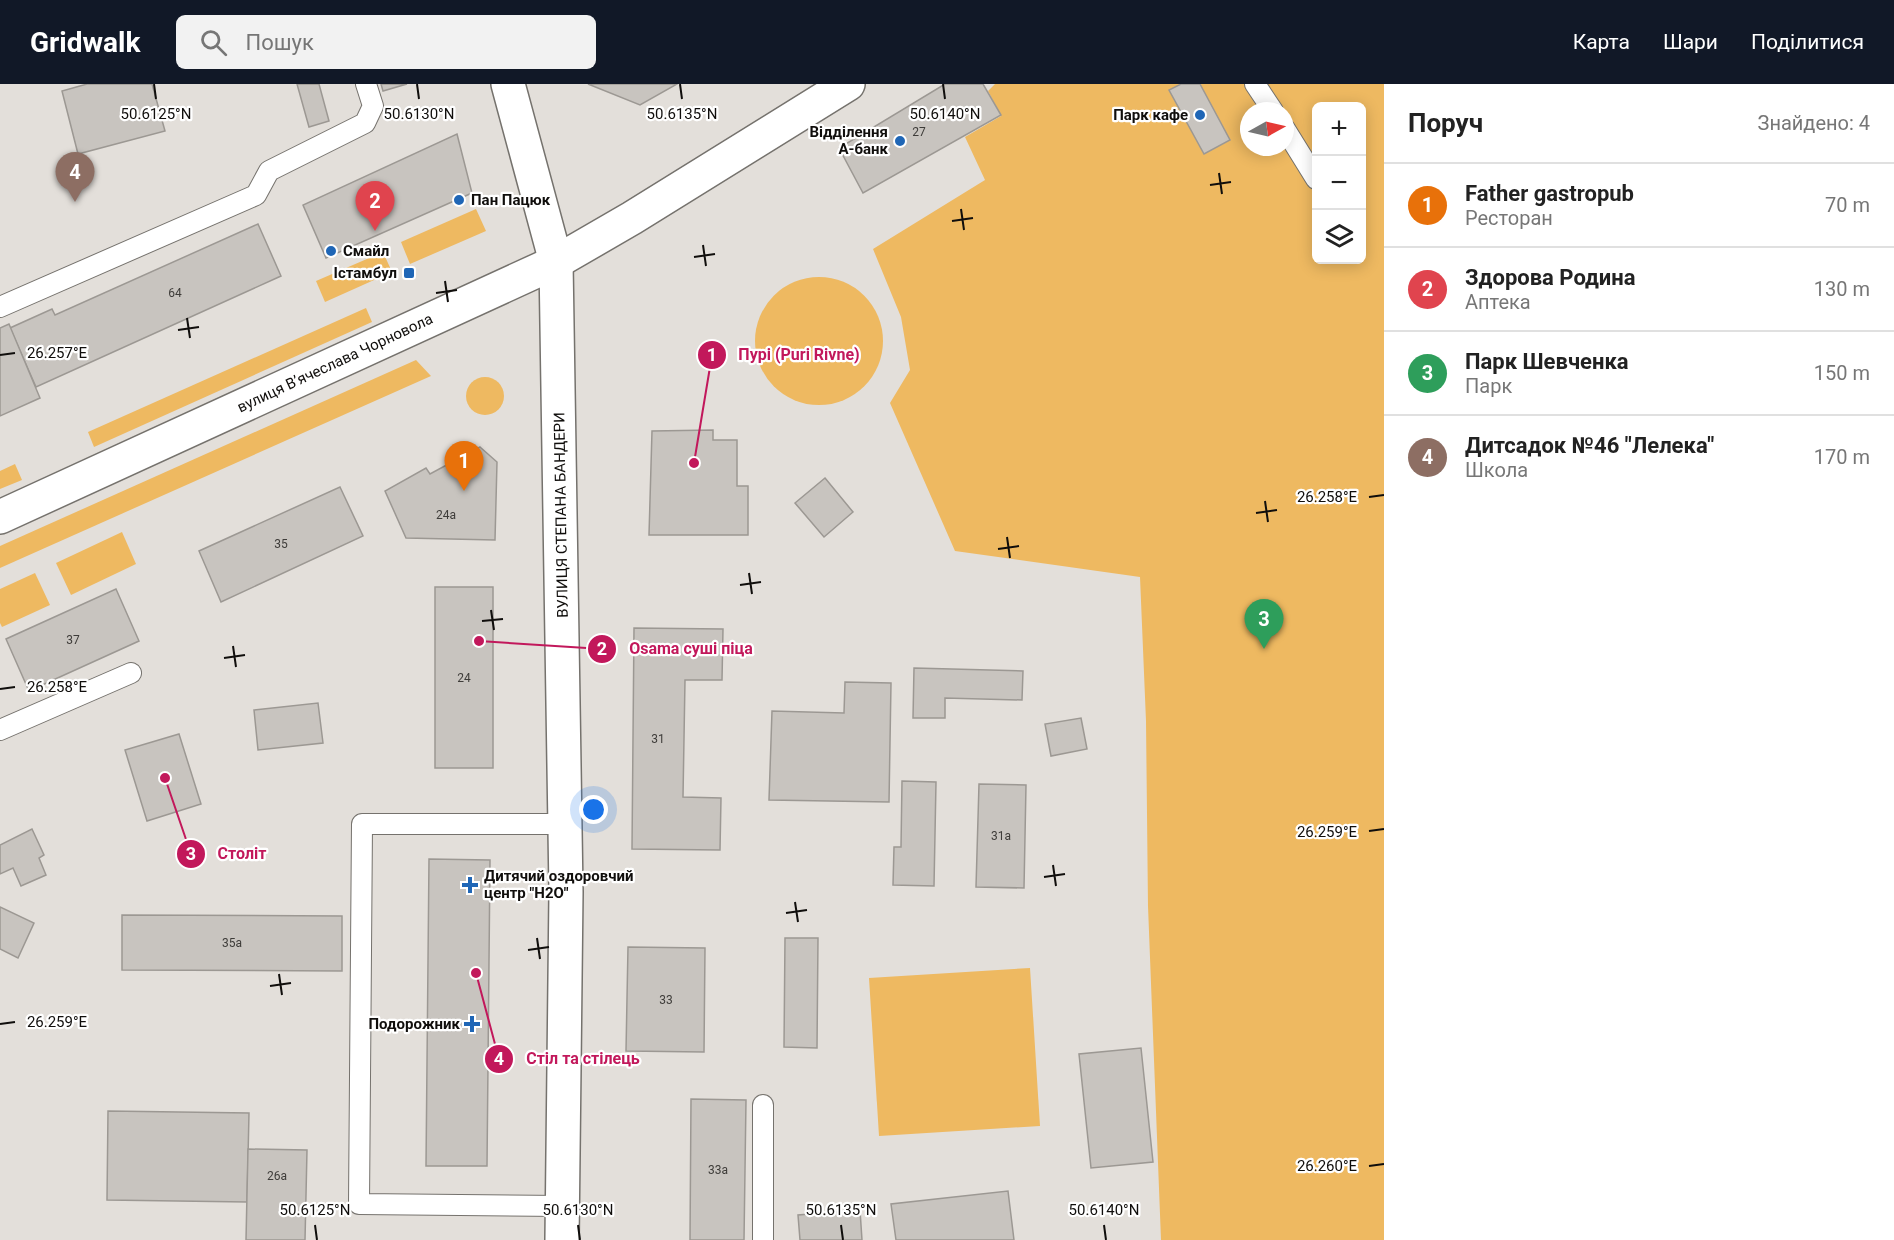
<!DOCTYPE html>
<html lang="uk">
<meta charset="utf-8">
<style>
body{margin:0;font-family:Roboto,sans-serif;background:#f2f2f2;color:#222}
.controls{position:absolute;right:18px;top:18px;display:grid;overflow:hidden;border-radius:9px;box-shadow:0 3px 15px #0003}
.controls button{width:54px;height:54px;display:grid;place-items:center;padding:0;border:0;border-bottom:2px solid #e0e0e0;background:#fff;color:#222;font:30px sans-serif}
.compass{position:absolute;left:1240px;top:18px;width:54px;height:54px;border-radius:50%;background:#fff;box-shadow:0 3px 15px #0003;rotate:82deg}
.you{position:absolute;left:594px;top:726px;width:21px;height:21px;margin:-15px;border:4px solid #fff;border-radius:50%;background:#1a73e8;box-shadow:0 0 0 9px #1a73e833}
.badge{display:grid;place-items:center;width:39px;height:39px;border-radius:50%;background:#111827;color:#fff;font-size:20px;font-weight:700}
.pin{position:absolute;translate:-50% -50px;filter:drop-shadow(0 2px 3px #0008)}
.pin::after{content:'';position:absolute;top:32px;width:21px;height:18px;background:inherit;clip-path:polygon(0 0,100% 0,50% 100%)}
.list{margin:0;padding:0;list-style:none}
h2{display:flex;justify-content:space-between;align-items:center;height:78px;margin:0;padding:0 24px;font-size:26px}
h2 small{font-size:20px;font-weight:400;color:#767676}
.list li{display:grid;grid-template-columns:39px 1fr auto;gap:18px;align-items:center;box-sizing:border-box;height:84px;padding:0 24px;border-top:2px solid #e0e0e0}
.list b{display:block;font-size:22px;white-space:nowrap}
.list p{margin:0;font-size:20px;white-space:nowrap;color:#767676}
.list em{font-size:20px;font-style:normal;color:#767676}
.icon{flex:none;width:33px;height:33px;fill:none;stroke:currentColor;stroke-width:2;stroke-linecap:round;stroke-linejoin:round}
.map{position:relative;flex:none;width:1384px;height:1156px;overflow:hidden}
header{display:flex;align-items:center;gap:36px;box-sizing:border-box;height:84px;padding:0 30px;background:#111827;color:#fff}
header strong{font-size:28px}
nav{display:flex;gap:33px;margin-inline-start:auto;font-size:21px}
.search{width:420px;height:54px;background:#f2f2f2;display:flex;align-items:center;gap:15px;box-sizing:border-box;padding:0 21px;border-radius:9px;color:#767676;font-size:22px}
main{display:flex}
aside{flex:1;background:#fff}
.map>svg:first-child{display:block}
</style>
<header>
<strong>Gridwalk</strong>
<div class="search"><svg class="icon" aria-label="search" viewBox="0 0 24 24"><circle cx="10" cy="10" r="6"/><path d="M15 15l6 6"/></svg>Пошук</div>
<nav><a>Карта</a><a>Шари</a><a>Поділитися</a></nav>
</header>
<main>
<div class="map">
<svg width="1384" height="1156" viewBox="0 0 1384 1156">
<rect width="100%" height="100%" fill="#e3dfda"/>
<g fill="#eeb961" fill-rule="evenodd">
<path d="M 995,0 L 1384,0 L 1384,1156 L 1161,1156 L 1148,822 L 1146,637 L 1140,493 L 955,467 L 890,319 L 910,286 L 901,233 L 873,165 L 985,96 L 965,53 L 1001,32 L 988,7 ZM 1316,22 L 1362,22 L 1362,176 L 1316,176 ZM 1249,27 L 1285,27 L 1285,63 L 1249,63 Z"/>
<path d="M 476,125 L 486,147 L 410,180 L 401,158 Z"/>
<path d="M 383,168 L 392,188 L 325,218 L 316,197 Z"/>
<circle cx="819" cy="257" r="64"/>
<path d="M 366,224 L 372,238 L 94,363 L 88,348 Z"/>
<path d="M 416,276 L 431,292 L 0,484 L 0,462 Z"/>
<circle cx="485" cy="312" r="19"/>
<path d="M 15,380 L 22,396 L 0,405 L 0,387 Z"/>
<path d="M 122,448 L 136,480 L 71,511 L 56,479 Z"/>
<path d="M 35,489 L 50,521 L 2,543 L 0,539 L 0,505 Z"/>
<path d="M 1030,884 L 1040,1042 L 879,1052 L 869,894 Z"/>
</g>
<g fill="#c8c4bf" stroke="#9c9893" stroke-width="1.5">
<path d="M 87,0 L 152,0 L 165,47 L 78,70 L 62,7 Z"/>
<path d="M 297,0 L 319,0 L 329,37 L 309,43 Z"/>
<path d="M 381,0 L 407,0 L 383,7 Z"/>
<path d="M 588,0 L 677,0 L 640,21 Z"/>
<path d="M 945,0 L 983,0 L 1001,31 L 863,109 L 839,64 Z"/>
<path d="M 1181,0 L 1200,0 L 1230,56 L 1204,70 L 1169,6 Z"/>
<path d="M 457,50 L 472,109 L 326,174 L 303,121 Z"/>
<path d="M 258,140 L 281,192 L 36,303 L 10,244 L 52,225 L 55,231 Z"/>
<path d="M 9,240 L 40,314 L 0,332 L 0,244 Z"/>
<path d="M 713,346 L 713,356 L 737,356 L 737,402 L 748,402 L 748,451 L 649,451 L 652,347 Z"/>
<path d="M 480,363 L 497,378 L 495,456 L 406,454 L 385,407 L 426,384 L 430,390 Z"/>
<path d="M 825,394 L 853,428 L 824,453 L 795,419 Z"/>
<path d="M 340,403 L 363,452 L 221,518 L 199,467 Z"/>
<rect x="435" y="503" width="58" height="181"/>
<path d="M 116,505 L 139,557 L 29,607 L 6,555 Z"/>
<path d="M 634,544 L 723,545 L 722,596 L 685,596 L 683,713 L 721,714 L 720,766 L 632,765 Z"/>
<path d="M 914,584 L 1023,587 L 1022,616 L 945,614 L 945,634 L 913,634 Z"/>
<path d="M 845,598 L 891,599 L 889,718 L 769,716 L 772,627 L 844,629 Z"/>
<path d="M 318,619 L 323,659 L 258,666 L 254,626 Z"/>
<path d="M 1081,634 L 1087,665 L 1051,672 L 1045,640 Z"/>
<path d="M 179,650 L 201,720 L 147,737 L 125,666 Z"/>
<path d="M 902,697 L 936,698 L 934,802 L 893,801 L 894,763 L 901,763 Z"/>
<path d="M 979,700 L 1026,701 L 1024,804 L 976,803 Z"/>
<path d="M 32,745 L 44,771 L 39,774 L 46,791 L 21,802 L 13,784 L 0,790 L 0,761 Z"/>
<path d="M 429,775 L 490,776 L 487,1082 L 426,1082 Z"/>
<path d="M 0,823 L 34,839 L 18,874 L 0,865 Z"/>
<path d="M 122,831 L 342,832 L 342,887 L 122,886 Z"/>
<path d="M 785,854 L 818,854 L 817,964 L 784,963 Z"/>
<path d="M 628,863 L 705,864 L 704,968 L 626,967 Z"/>
<path d="M 1141,964 L 1153,1078 L 1091,1084 L 1079,970 Z"/>
<path d="M 691,1015 L 746,1016 L 744,1156 L 690,1156 Z"/>
<path d="M 108,1027 L 249,1029 L 247,1118 L 107,1116 Z"/>
<path d="M 248,1065 L 307,1066 L 305,1156 L 246,1156 Z"/>
<path d="M 1008,1107 L 1014,1156 L 896,1156 L 891,1120 Z"/>
<path d="M 860,1126 L 862,1156 L 800,1156 L 798,1131 Z"/>
</g>
<g fill="none" stroke-linecap="round" stroke-linejoin="round">
<defs>
<g id="lane">
<path d="M 1255,0 L 1273,27"/>
<path d="M 1285,45 L 1316,95"/>
<path d="M 0,223 L 256,111 L 269,87 L 365,39 L 373,22 L 366,0"/>
<path d="M 0,646 L 131,589"/>
<path d="M 763,1021 L 763,1156"/>
<path d="M 562,1122 L 359,1120 L 362,740 L 565,740"/>
</g>
<path id="secondary" d="M 508,0 L 556,178 L 566,808 L 562,1156"/>
<path id="primary" d="M 0,433 L 556,178 L 632,134 L 848,0"/>
</defs>
<use href="#lane" stroke="#75726d" stroke-width="22"/>
<use href="#secondary" stroke="#75726d" stroke-width="36"/>
<use href="#primary" stroke="#75726d" stroke-width="36"/>
<use href="#lane" stroke="#fff" stroke-width="20"/>
<use href="#secondary" stroke="#fff" stroke-width="33"/>
<use href="#primary" stroke="#fff" stroke-width="33"/>
</g>
<path fill="none" stroke="#100e0c" stroke-width="2" d="M 154,0 L 156,15M 417,0 L 419,15M 680,0 L 682,15M 943,0 L 945,15M 1219,89 L 1222,110M 1210,101 L 1231,98M 961,125 L 964,146M 952,137 L 973,134M 703,161 L 706,182M 694,173 L 715,170M 445,197 L 448,218M 436,209 L 457,206M 187,234 L 190,254M 178,246 L 199,243M 0,271 L 15,269M 1369,413 L 1384,411M 1265,417 L 1268,438M 1256,429 L 1277,426M 1007,453 L 1010,474M 998,465 L 1019,462M 749,489 L 752,510M 740,501 L 761,498M 491,526 L 494,546M 482,537 L 503,535M 233,562 L 236,583M 224,574 L 245,571M 0,605 L 15,603M 1369,747 L 1384,745M 1053,781 L 1056,802M 1044,793 L 1065,790M 795,818 L 798,838M 786,829 L 807,826M 537,854 L 540,875M 528,866 L 549,863M 279,890 L 282,911M 270,902 L 291,899M 0,940 L 15,938M 1369,1082 L 1384,1080M 315,1141 L 317,1156M 578,1141 L 580,1156M 841,1141 L 843,1156M 1104,1141 L 1106,1156"/>
<g fill="#1f66b6" stroke="#fff" stroke-width="2">
<circle cx="1200" cy="31" r="6"/>
<circle cx="900" cy="57" r="6"/>
<circle cx="459" cy="116" r="6"/>
<circle cx="331" cy="167" r="6"/>
<rect x="403" y="183" width="12" height="12" rx="3"/>
<path d="M467 792h6v6h6v6h-6v6h-6v-6h-6v-6h6z"/>
<path d="M469 931h6v6h6v6h-6v6h-6v-6h-6v-6h6z"/>
</g>
<g text-anchor="middle" stroke-width="4.5" stroke-linejoin="round" paint-order="stroke">
<g font-size="12" fill="#3e3c39">
<text x="919" y="52">27</text>
<text x="175" y="213">64</text>
<text x="446" y="435">24а</text>
<text x="281" y="464">35</text>
<text x="73" y="560">37</text>
<text x="464" y="598">24</text>
<text x="658" y="659">31</text>
<text x="1001" y="756">31а</text>
<text x="232" y="863">35а</text>
<text x="666" y="920">33</text>
<text x="718" y="1090">33а</text>
<text x="277" y="1096">26а</text>
</g>
<g font-size="15" font-weight="bold" fill="#100e0c" stroke="#fff" text-anchor="end">
<text x="1188" y="36">Парк кафе</text>
<text x="888" y="53">Відділення<tspan x="888" dy="17">А-банк</tspan></text>
<text x="471" y="121" text-anchor="start">Пан Пацюк</text>
<text x="343" y="172" text-anchor="start">Смайл</text>
<text x="397" y="194">Істамбул</text>
<text x="484" y="797" text-anchor="start">Дитячий оздоровчий<tspan x="484" dy="17">центр "H2O"</tspan></text>
<text x="460" y="945">Подорожник</text>
</g>
<g font-size="15" fill="#100e0c" stroke="#fff">
<text transform="translate(335 279) rotate(-25)" y="5">вулиця Вʼячеслава Чорновола</text>
<text transform="translate(561 431) rotate(-91)" y="5">ВУЛИЦЯ СТЕПАНА БАНДЕРИ</text>
</g>
</g>
<g font-size="15" text-anchor="middle" fill="#100e0c" stroke="#fff" stroke-width="4.5" stroke-linejoin="round" paint-order="stroke">
<text x="156" y="35">50.6125°N</text>
<text x="419" y="35">50.6130°N</text>
<text x="682" y="35">50.6135°N</text>
<text x="945" y="35">50.6140°N</text>
<text x="57" y="274">26.257°E</text>
<text x="1327" y="418">26.258°E</text>
<text x="57" y="608">26.258°E</text>
<text x="1327" y="753">26.259°E</text>
<text x="57" y="943">26.259°E</text>
<text x="1327" y="1087">26.260°E</text>
<text x="315" y="1131">50.6125°N</text>
<text x="578" y="1131">50.6130°N</text>
<text x="841" y="1131">50.6135°N</text>
<text x="1104" y="1131">50.6140°N</text>
</g>
<path fill="none" stroke="#c2185b" stroke-width="2" d="M694 379L712 271M479 557L602 565M165 694L191 770M476 889L499 975"/>
<g fill="#c2185b" stroke="#fff" stroke-width="2">
<circle cx="694" cy="379" r="6"/>
<circle cx="479" cy="557" r="6"/>
<circle cx="165" cy="694" r="6"/>
<circle cx="476" cy="889" r="6"/>
<circle cx="712" cy="271" r="15"/>
<circle cx="602" cy="565" r="15"/>
<circle cx="191" cy="770" r="15"/>
<circle cx="499" cy="975" r="15"/>
</g>
<g font-size="18" text-anchor="middle" font-weight="bold" fill="#fff">
<text x="712" y="277">1</text>
<text x="602" y="571">2</text>
<text x="191" y="776">3</text>
<text x="499" y="981">4</text>
</g>
<g font-size="16" text-anchor="middle" font-weight="bold" fill="#c2185b" stroke="#fff" stroke-width="4.5" stroke-linejoin="round" paint-order="stroke">
<text x="799" y="276">Пурі (Puri Rivne)</text>
<text x="691" y="570">Osama суші піца</text>
<text x="242" y="775">Століт</text>
<text x="583" y="980">Стіл та стілець</text>
</g>
</svg>
<div class="controls">
<button>+</button>
<button>−</button>
<button><svg class="icon" aria-label="layers" viewBox="0 0 24 24"><path d="M12 4l9 5-9 5-9-5zM3 14l9 5 9-5"/></svg></button>
</div>
<svg class="compass" viewBox="-18 -18 36 36"><path d="M0-13l5 13h-10z" fill="#e53935"/><path d="M0 13l5-13h-10z" fill="#767676"/></svg>
<div class="you"></div>
<div class="pin badge" style="left:464px;top:407px;background:#e8710a">1</div>
<div class="pin badge" style="left:375px;top:147px;background:#e0444e">2</div>
<div class="pin badge" style="left:1264px;top:565px;background:#2e9e5b">3</div>
<div class="pin badge" style="left:75px;top:118px;background:#8d6e63">4</div>
</div>
<aside>
<h2>Поруч<small>Знайдено: 4</small></h2>
<ul class="list">
<li><span class="badge" style="background:#e8710a">1</span><div><b>Father gastropub</b><p>Ресторан</p></div><em>70 m</em></li>
<li><span class="badge" style="background:#e0444e">2</span><div><b>Здорова Родина</b><p>Аптека</p></div><em>130 m</em></li>
<li><span class="badge" style="background:#2e9e5b">3</span><div><b>Парк Шевченка</b><p>Парк</p></div><em>150 m</em></li>
<li><span class="badge" style="background:#8d6e63">4</span><div><b>Дитсадок №46 &quot;Лелека&quot;</b><p>Школа</p></div><em>170 m</em></li>
</ul>
</aside>
</main>
